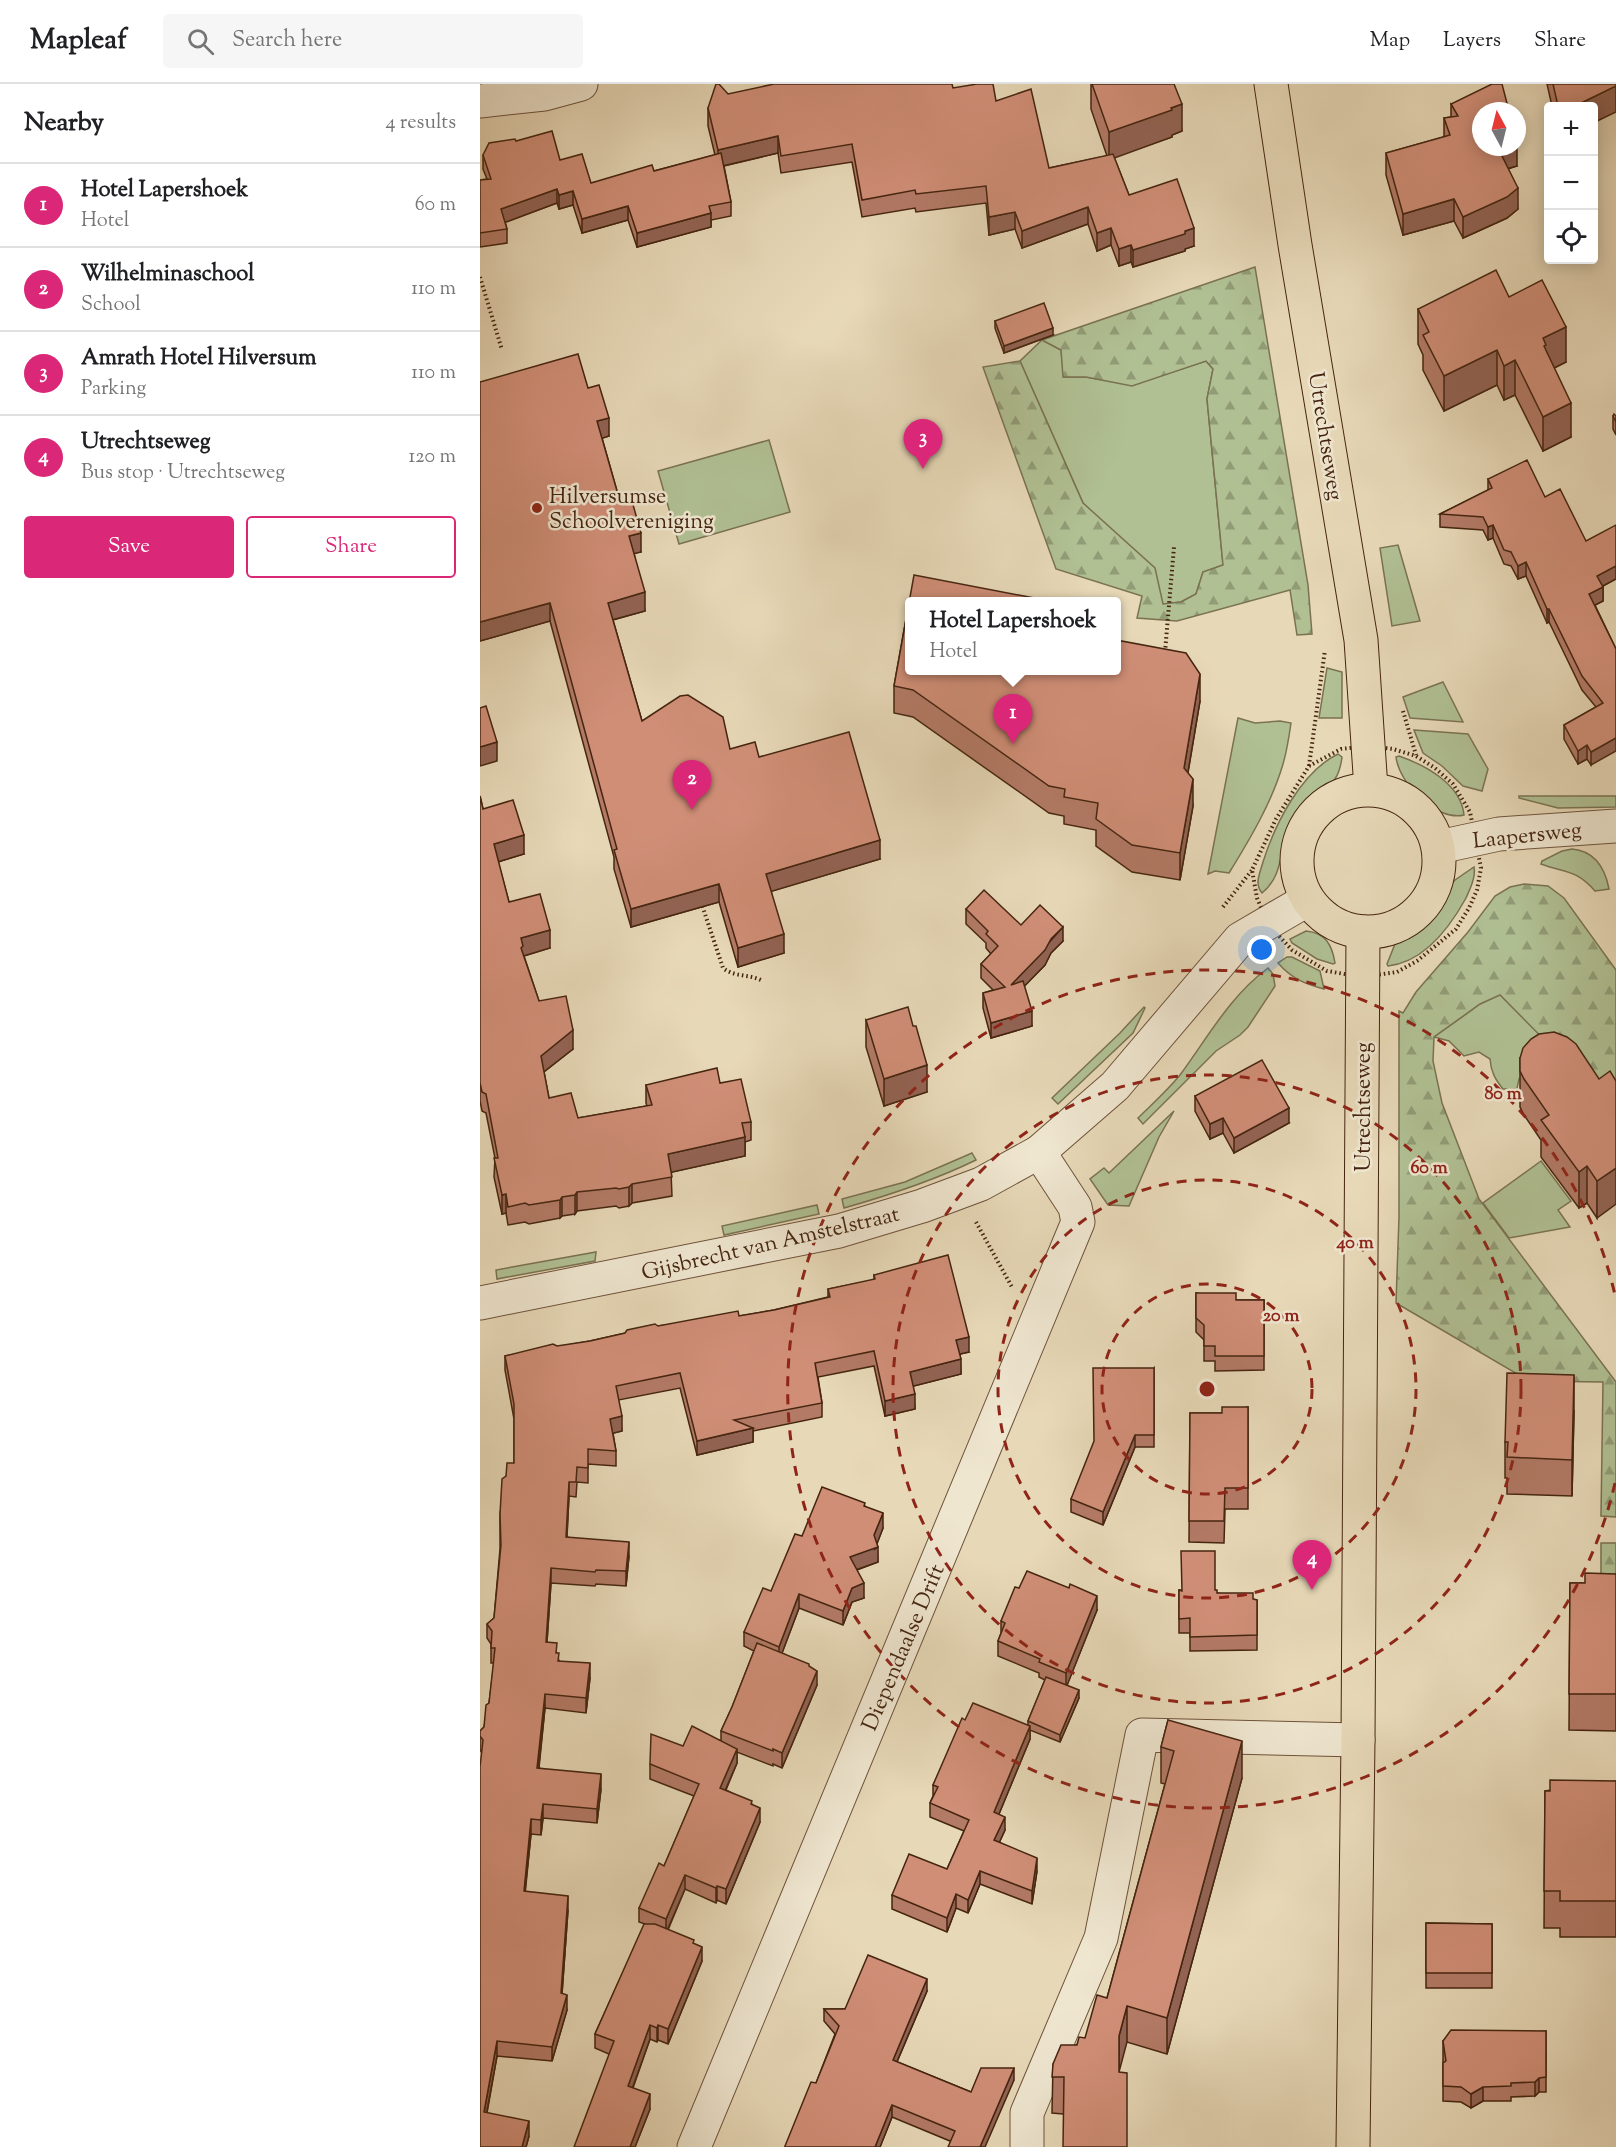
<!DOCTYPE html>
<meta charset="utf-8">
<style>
body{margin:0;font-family:"Sorts Mill Goudy",serif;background:#f6f6f6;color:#202124}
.controls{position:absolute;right:18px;top:18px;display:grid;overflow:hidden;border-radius:6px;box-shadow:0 3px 15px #0003}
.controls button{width:54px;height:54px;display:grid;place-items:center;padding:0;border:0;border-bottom:2px solid #e0e0e0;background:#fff;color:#202124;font:30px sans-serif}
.compass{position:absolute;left:992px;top:18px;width:54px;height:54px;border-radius:50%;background:#fff;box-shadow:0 3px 15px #0003;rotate:353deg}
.you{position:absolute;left:782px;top:866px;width:21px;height:21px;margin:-15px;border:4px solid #fff;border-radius:50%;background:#1a73e8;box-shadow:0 0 0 9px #1a73e833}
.badge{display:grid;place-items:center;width:39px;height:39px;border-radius:50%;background:#db2777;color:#fff;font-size:20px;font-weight:700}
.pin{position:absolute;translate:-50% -50px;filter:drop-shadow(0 2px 3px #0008)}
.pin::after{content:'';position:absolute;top:32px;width:21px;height:18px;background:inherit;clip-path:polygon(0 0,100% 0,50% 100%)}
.popup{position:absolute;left:425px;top:513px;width:216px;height:78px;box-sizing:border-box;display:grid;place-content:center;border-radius:6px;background:#fff;filter:drop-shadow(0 2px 4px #0005);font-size:20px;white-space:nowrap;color:#757577}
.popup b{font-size:22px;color:#202124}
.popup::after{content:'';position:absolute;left:50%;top:100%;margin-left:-12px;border:12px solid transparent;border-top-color:#fff}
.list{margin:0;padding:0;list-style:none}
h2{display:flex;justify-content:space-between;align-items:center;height:78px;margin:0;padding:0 24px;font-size:26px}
h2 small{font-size:20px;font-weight:400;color:#757577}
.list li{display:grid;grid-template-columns:39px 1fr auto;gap:18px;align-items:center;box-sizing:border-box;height:84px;padding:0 24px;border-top:2px solid #e0e0e0}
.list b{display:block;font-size:22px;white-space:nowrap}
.list p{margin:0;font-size:20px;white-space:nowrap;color:#757577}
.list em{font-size:20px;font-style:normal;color:#757577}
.actions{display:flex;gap:12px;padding:18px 24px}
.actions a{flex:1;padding:14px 0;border:2px solid #db2777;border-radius:6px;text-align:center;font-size:21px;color:#db2777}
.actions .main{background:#db2777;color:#fff}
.icon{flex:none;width:33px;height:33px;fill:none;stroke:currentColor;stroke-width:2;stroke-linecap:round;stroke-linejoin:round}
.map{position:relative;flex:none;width:1136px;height:2063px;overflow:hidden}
header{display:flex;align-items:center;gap:36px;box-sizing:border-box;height:84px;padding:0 30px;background:#fff;border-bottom:2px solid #e0e0e0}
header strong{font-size:28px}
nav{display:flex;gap:33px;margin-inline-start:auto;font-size:21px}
.search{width:420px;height:54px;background:#f6f6f6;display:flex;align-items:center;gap:15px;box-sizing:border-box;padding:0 21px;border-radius:6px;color:#757577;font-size:22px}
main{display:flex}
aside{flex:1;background:#fff}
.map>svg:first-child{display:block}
</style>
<header>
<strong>Mapleaf</strong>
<div class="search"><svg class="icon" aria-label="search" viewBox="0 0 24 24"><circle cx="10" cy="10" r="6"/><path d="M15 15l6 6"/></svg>Search here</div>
<nav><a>Map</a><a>Layers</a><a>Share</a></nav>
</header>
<main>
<aside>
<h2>Nearby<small>4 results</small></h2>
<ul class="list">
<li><span class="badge">1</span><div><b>Hotel Lapershoek</b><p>Hotel</p></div><em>60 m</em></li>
<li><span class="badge">2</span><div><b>Wilhelminaschool</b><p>School</p></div><em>110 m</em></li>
<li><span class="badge">3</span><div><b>Amrath Hotel Hilversum</b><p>Parking</p></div><em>110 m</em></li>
<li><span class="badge">4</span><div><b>Utrechtseweg</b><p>Bus stop · Utrechtseweg</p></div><em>120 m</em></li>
</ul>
<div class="actions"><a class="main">Save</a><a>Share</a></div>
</aside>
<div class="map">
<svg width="1136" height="2063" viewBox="0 0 1136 2063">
<defs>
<pattern id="forest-firs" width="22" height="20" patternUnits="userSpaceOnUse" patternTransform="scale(1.5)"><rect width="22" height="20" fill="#b0c093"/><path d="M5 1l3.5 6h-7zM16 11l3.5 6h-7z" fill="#919c77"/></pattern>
</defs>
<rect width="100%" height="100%" fill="#e7d8b7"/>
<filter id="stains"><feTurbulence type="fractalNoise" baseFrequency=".00333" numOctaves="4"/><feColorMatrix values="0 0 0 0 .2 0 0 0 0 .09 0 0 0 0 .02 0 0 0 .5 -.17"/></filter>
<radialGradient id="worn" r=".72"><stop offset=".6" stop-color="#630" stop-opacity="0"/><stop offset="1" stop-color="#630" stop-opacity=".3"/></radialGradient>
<g fill="#b0c093" stroke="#7a7252" stroke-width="1.5">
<path d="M 562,256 L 581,266 L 584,293 L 606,293 L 652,301 L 726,277 L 733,285 L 727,315 L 743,481 L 723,488 L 716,510 L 701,518 L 683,520 L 630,446 L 603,419 L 540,277 Z"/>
<path d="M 289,356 L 310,428 L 199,460 L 178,387 Z"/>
<path d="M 918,461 L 940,537 L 912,542 L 900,464 Z"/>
<path d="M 847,584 L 862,588 L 862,634 L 839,634 Z"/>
<path d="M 963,598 L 983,638 L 930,634 L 923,613 Z"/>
<path d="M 758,634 L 775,639 L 800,637 L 811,639 C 809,653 807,667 803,680 C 792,718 770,755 749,789 L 735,787 L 728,790 Z"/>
<path d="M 934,646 L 988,650 L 1008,685 L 1002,707 L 983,702 L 962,682 L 943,669 Z"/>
<path d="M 858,670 L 862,673 C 861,681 859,689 855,695 C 851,700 844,703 840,706 C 828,715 819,725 812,737 C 799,760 805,791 782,809 C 774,800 780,789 783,778 C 795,740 821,688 858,670 Z"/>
<path d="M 919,672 C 945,681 981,700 984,731 C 956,738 919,699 916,673 Z"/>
<path d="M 1039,712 L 1136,712 L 1136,723 L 1078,724 L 1039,714 Z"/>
<path d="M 1092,765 C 1115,767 1125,784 1129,805 L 1115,807 C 1096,785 1085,789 1061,780 L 1062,777 L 1082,767 Z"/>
<path d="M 994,783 C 996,793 990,805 986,814 C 970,843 944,878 908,882 L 907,880 L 915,860 L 952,828 L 965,807 L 975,796 Z"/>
<path d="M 826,847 C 846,849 852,861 855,879 L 853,880 L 837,875 L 812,859 L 810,855 Z"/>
<path d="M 807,873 L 812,873 L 840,887 L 844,905 C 825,900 812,895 798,879 Z"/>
<path d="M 788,884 L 793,890 L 795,902 L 768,943 L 760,951 L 736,967 L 663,1040 L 658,1034 C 672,1020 687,1007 700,991 C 728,953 750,912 788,884 Z"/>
<path d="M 1020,910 L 1059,950 L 1046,986 L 1039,995 L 1036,1009 L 1034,1005 L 1023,1005 C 1015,995 1011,988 1010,975 L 999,968 L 984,972 L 969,957 L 954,953 L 1000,920 Z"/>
<path d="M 664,923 L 665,924 L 653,949 L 578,1020 L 572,1014 L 640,949 Z"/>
<path d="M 694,1027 L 679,1053 L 649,1122 L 628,1121 L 610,1095 L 624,1084 L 629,1089 Z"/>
<path d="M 492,1069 L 496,1076 C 453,1097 410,1111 364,1124 L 362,1115 L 425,1098 Z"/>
<path d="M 1061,1077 L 1091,1117 L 1078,1126 L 1090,1143 L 1029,1154 L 1003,1119 Z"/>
<path d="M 337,1121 L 339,1130 L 244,1151 L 242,1142 Z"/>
<path d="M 116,1168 L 115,1177 L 17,1195 L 16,1186 Z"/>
</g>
<g fill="url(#forest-firs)" stroke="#7a7252" stroke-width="1.5">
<path d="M 775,183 L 828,501 L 832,550 L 817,551 L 810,506 L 697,537 L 657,534 L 662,512 L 576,485 L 503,283 L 540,277 L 603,419 L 675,484 L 683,520 L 701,518 L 716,510 L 723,488 L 743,481 L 727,315 L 733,285 L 726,277 L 652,302 L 606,293 L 583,293 L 581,266 L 562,256 Z"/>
<path d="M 1044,800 L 1068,802 L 1084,814 L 1136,886 L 1136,1028 L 1020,911 L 1000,920 L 954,953 L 953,977 L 962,1019 L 999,1115 L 1136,1298 L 1136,1433 L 1121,1432 L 1123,1298 L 1049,1297 L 916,1219 L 919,1133 L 919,927 L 923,929 L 936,908 L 988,848 L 1015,812 L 1030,803 Z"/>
<rect x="1121" y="1459" width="15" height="32"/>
</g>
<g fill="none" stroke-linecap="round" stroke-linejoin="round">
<defs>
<g id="minor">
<path d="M 0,17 L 64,10 L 101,0"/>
<path d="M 959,763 L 1019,750 L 1136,742"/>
<path d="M 0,1219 L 359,1147 L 442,1122 L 501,1100 L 559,1068 L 635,1002 L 760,855 L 827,816"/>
<path d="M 214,2063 L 598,1138 L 595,1123 L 559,1068"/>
<path d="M 547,2063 L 547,2029 L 621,1854 L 662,1651 L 878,1656"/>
</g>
<g id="major">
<path d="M 791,0 L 815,161 L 881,556 L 891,705"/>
<circle cx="888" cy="777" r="71"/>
<path d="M 873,2063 L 878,1656 L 883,848"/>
</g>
</defs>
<use href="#minor" stroke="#6e523a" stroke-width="35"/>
<use href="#major" stroke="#452510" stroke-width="35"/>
<g stroke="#452510" stroke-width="4" stroke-dasharray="1.5 3" stroke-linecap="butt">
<path d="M 0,193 L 22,266"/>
<path d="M 685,568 L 694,463"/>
<path d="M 923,627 L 936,671"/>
<path d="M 888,662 L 913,665 L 936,672 L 955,684 L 973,700 L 990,728 L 1001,784 L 997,806 L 989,824 L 976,845 L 937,877 L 917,888 L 882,893 L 847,887 L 812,866 L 788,840 L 777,814 L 772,786 L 796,735 L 829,682 L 861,665 Z"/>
<path d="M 829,682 L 845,566"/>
<path d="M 221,818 L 243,884 C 254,893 268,890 281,896"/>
<path d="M 743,823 L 772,786"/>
<path d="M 496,1138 L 533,1205"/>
</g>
<use href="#minor" stroke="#efe6d0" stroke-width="33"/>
<use href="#major" stroke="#e7d8b7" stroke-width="33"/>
</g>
<g fill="#b37a66" stroke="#452510" stroke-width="1.5">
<path d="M 611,0 L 694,0 L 702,47 L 692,51 L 692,53 L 634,73 L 649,111 L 714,162 L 705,165 L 705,167 L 653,183 L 651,178 L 639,182 L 631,161 L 617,167 L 608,140 L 542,164 L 535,145 L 509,151 L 506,119 L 436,128 L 435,124 L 382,133 L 372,78 L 301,89 L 298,69 L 244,82 L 251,118 L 251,132 L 231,136 L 231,143 L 157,163 L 148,136 L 102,149 L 93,121 L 79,125 L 77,119 L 25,138 L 27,145 L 27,159 L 0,163 L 0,96 L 7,95 L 3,85 L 3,71 L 36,57 L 80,76 L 111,99 L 174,87 L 235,71 L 228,42 L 228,24 L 248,10 L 473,4 L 516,17 L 569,84 L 627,72 L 611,25 Z"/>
<path d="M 1067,0 L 1136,0 L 1113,22 L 1072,22 Z"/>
<path d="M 971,20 L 1037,82 L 1028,85 L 1038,125 L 1027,134 L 983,154 L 974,137 L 923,151 L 906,91 L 906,69 L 964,53 L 964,34 L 971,33 Z"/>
<path d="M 1029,213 L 1086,278 L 1074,284 L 1091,353 L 1063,367 L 1035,311 L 1024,316 L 1017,301 L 964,327 L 943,286 L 943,271 L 938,260 L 938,225 Z"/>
<path d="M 515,237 L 573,251 L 524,269 L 515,244 Z"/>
<path d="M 0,298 L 108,304 L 129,352 L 122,354 L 139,414 L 161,468 L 154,469 L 165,527 L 133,536 L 162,637 L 250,665 L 279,673 L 400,775 L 291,807 L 304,869 L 258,883 L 239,818 L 151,843 L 134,785 L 134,773 L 70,537 L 0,557 Z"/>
<path d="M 1133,332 L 1136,332 L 1136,351 L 1133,345 Z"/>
<path d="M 1008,395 L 1065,413 L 1106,457 L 1136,495 L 1123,502 L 1123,517 L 1115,521 L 1136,565 L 1111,681 L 1107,675 L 1098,680 L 1084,655 L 1084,641 L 1116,623 L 1102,606 L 1069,538 L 1067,539 L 1046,492 L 1038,495 L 1031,482 L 1024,480 L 1013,454 L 1008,456 L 1003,446 L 960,443 L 960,430 L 1008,406 Z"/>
<path d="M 429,518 L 720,617 L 708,689 L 713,722 L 700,796 L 652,788 L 616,762 L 616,746 L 584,740 L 584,732 L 569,729 L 433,633 L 414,629 L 414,602 Z"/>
<path d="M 0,712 L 3,725 L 44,770 L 18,778 L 29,818 L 70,864 L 44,872 L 59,917 L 93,965 L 64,988 L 69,1014 L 98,1034 L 167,1022 L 166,1019 L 166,1001 L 240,999 L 271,1038 L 271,1056 L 265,1058 L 265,1072 L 191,1088 L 192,1112 L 152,1119 L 149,1122 L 139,1124 L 136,1122 L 97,1127 L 95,1130 L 82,1132 L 80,1134 L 49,1140 L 45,1138 L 28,1141 L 26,1129 L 22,1130 L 14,1093 L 15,1074 L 6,1029 L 2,1027 L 0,1017 Z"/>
<path d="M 486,825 L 541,841 L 583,857 L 571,869 L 565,881 L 544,902 L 552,942 L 511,954 L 503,924 L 503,909 L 513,906 L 501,894 L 501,880 L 511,870 L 506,864 L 506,859 L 486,840 Z"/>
<path d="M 386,936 L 447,1008 L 404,1022 L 386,963 Z"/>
<path d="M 1040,974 L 1119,995 L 1117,1134 L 1107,1119 L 1099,1124 L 1061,1073 L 1061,1056 L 1044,1031 L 1040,1023 Z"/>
<path d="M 715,1012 L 809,1039 L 754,1069 L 743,1049 L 730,1055 L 715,1027 Z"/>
<path d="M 394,1191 L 489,1268 L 480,1270 L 481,1290 L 433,1302 L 435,1325 L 405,1332 L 394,1282 L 338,1293 L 342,1319 L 342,1333 L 273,1347 L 273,1358 L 217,1371 L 200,1304 L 138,1316 L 142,1347 L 133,1349 L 136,1367 L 136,1382 L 108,1380 L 108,1399 L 97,1398 L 96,1413 L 89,1412 L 87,1453 L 149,1472 L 146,1502 L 116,1500 L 115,1502 L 71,1499 L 67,1558 L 77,1569 L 79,1577 L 110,1594 L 106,1629 L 65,1624 L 59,1684 L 121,1705 L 117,1739 L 63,1734 L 61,1751 L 51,1750 L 45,1807 L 88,1826 L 82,1910 L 87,1926 L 72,1977 L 17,1972 L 7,2029 L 49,2052 L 46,2063 L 0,2063 L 2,1669 L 0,1666 L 0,1647 L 4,1643 L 9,1619 L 14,1579 L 11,1579 L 11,1560 L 7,1554 L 7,1540 L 14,1534 L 20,1465 L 20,1430 L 26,1392 L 34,1379 L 34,1335 L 25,1286 L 25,1272 L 110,1257 L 178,1242 L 259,1232 L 294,1226 L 348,1213 L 348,1205 L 394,1196 Z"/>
<path d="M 716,1209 L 756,1216 L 784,1216 L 784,1286 L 735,1287 L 735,1277 L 724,1277 L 724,1256 L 716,1248 Z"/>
<path d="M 674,1284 L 674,1363 L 655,1363 L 623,1441 L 591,1428 L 591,1415 Z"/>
<path d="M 768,1323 L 768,1425 L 745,1425 L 744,1459 L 709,1458 L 710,1329 L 742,1329 Z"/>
<path d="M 1094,1327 L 1092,1412 L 1027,1410 L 1027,1394 L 1025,1394 L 1025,1358 Z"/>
<path d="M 385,1422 L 403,1444 L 397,1459 L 398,1478 L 377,1486 L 384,1514 L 372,1518 L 363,1541 L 319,1524 L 302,1569 L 329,1583 L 337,1601 L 302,1684 L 293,1680 L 293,1682 L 257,1668 L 257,1679 L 246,1706 L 272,1720 L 280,1738 L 246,1820 L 237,1816 L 236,1819 L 205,1805 L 188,1846 L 214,1860 L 222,1877 L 188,1960 L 178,1956 L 177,1958 L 170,1955 L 153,2004 L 170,2025 L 155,2063 L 129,1970 L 115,1964 L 115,1950 L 165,1840 L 159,1838 L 159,1824 L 184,1782 L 214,1712 L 170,1695 L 170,1680 L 203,1662 L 241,1656 L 241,1647 L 252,1623 L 274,1567 L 264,1562 L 264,1548 L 291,1507 L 322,1452 Z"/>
<path d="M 1136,1490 L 1136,1647 L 1089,1646 L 1090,1499 L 1105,1499 Z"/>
<path d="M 699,1506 L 735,1506 L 737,1509 L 777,1516 L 777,1566 L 710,1567 L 710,1549 L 699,1549 Z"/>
<path d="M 617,1526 L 587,1601 L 599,1614 L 580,1658 L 550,1646 L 550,1655 L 519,1730 L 525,1746 L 519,1759 L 557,1787 L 552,1820 L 500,1800 L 488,1829 L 476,1824 L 467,1848 L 412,1825 L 412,1811 L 467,1785 L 484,1747 L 450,1733 L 450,1719 L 453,1712 L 453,1701 L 485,1636 L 548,1641 L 548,1637 L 565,1596 L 559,1593 L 559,1589 L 518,1572 L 518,1557 L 521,1549 L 521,1537 Z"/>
<path d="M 688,1636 L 762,1694 L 687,1970 L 647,1958 L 583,2030 L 572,2029 L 573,1980 L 605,1954 L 627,1914 L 685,1700 L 681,1699 L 681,1663 Z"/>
<path d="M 1136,1697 L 1136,1853 L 1080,1853 L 1080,1844 L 1064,1844 L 1065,1707 Z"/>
<path d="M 946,1839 L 1012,1840 L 1012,1904 L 946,1904 Z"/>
<path d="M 447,1907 L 417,1978 L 491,2008 L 534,1996 L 470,2057 L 412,2033 L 400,2063 L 305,2063 L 336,1999 L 355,1950 L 344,1937 L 344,1925 L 365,1925 Z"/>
<path d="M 1066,1947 L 1066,2008 L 1059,2008 L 1055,2012 L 1031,2013 L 1031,2017 L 1003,2017 L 991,2024 L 981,2018 L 963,2017 L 963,1957 Z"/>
</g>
<g fill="#926353" stroke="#452510" stroke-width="1.5">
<path d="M 1136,2 L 1136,28 L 1113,39 L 1113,22 L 1095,22 Z"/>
<path d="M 702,20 L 702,47 L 692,51 L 692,53 L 629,76 L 629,48 Z"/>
<path d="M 298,52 L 298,69 L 238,83 L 238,66 Z"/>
<path d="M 1037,61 L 1037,82 L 1019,87 L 1019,66 L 1030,63 L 1037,63 Z"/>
<path d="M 1038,104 L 1038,125 L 1027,134 L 983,154 L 983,133 Z"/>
<path d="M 77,105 L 77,119 L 21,140 L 21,125 Z"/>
<path d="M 93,107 L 93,121 L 79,125 L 79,111 Z"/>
<path d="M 974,115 L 974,137 L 923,151 L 923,130 Z"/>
<path d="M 148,122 L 148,136 L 102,149 L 102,135 Z"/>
<path d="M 608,123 L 608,140 L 542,164 L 542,147 Z"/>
<path d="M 535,128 L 535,145 L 509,151 L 509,133 Z"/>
<path d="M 231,129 L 231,143 L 157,163 L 157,149 Z"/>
<path d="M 631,144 L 631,161 L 617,167 L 617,149 Z"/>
<path d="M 714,144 L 714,162 L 705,165 L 705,167 L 653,183 L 653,166 Z"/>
<path d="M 651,161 L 651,178 L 639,182 L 639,165 Z"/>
<path d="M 1086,243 L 1086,278 L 1066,288 L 1063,254 Z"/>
<path d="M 573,244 L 573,251 L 524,269 L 524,262 Z"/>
<path d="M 1017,266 L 1017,301 L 964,327 L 964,292 Z"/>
<path d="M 1035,276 L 1035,311 L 1024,316 L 1024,282 Z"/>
<path d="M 1091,319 L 1091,353 L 1063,367 L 1063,333 Z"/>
<path d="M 129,334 L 129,352 L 117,356 L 117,337 Z"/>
<path d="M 1013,441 L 1013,454 L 1008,456 L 1008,443 Z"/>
<path d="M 161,449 L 161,468 L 149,471 L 149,452 Z"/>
<path d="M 1046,478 L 1046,492 L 1038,495 L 1038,482 Z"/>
<path d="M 1136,482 L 1136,495 L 1117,505 L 1117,492 Z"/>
<path d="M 1123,503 L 1123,517 L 1109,524 L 1109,510 Z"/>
<path d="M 165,508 L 165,527 L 128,537 L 128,519 Z"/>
<path d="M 70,519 L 70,537 L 0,557 L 0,538 Z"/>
<path d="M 1067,525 L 1069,525 L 1069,538 L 1067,539 Z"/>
<path d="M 720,590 L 720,617 L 704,711 L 704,684 Z"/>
<path d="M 1136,654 L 1136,667 L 1111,681 L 1111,668 Z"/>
<path d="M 17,658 L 17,677 L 0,682 L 0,663 Z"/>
<path d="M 1107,661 L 1107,675 L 1098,680 L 1098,667 Z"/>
<path d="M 713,695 L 713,722 L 700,796 L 700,769 Z"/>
<path d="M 44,751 L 44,770 L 14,779 L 14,760 Z"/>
<path d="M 400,756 L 400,775 L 286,809 L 286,790 Z"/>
<path d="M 239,800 L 239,818 L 151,843 L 151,825 Z"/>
<path d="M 583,843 L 583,857 L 571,869 L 565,881 L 531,916 L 531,901 Z"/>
<path d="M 70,846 L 70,864 L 43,872 L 41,882 L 41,854 Z"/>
<path d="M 304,850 L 304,869 L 258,883 L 258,864 Z"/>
<path d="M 552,927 L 552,942 L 511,954 L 511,939 Z"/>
<path d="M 93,946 L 93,965 L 61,990 L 61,972 Z"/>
<path d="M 447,981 L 447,1008 L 404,1022 L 404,995 Z"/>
<path d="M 809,1024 L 809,1039 L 754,1069 L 754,1054 Z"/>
<path d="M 743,1034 L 743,1049 L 730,1055 L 730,1040 Z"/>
<path d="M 265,1053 L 265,1072 L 188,1089 L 188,1070 Z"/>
<path d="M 1107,1082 L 1107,1119 L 1099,1124 L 1099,1088 Z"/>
<path d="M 1136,1084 L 1136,1120 L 1117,1134 L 1117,1097 Z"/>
<path d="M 152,1100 L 152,1119 L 149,1122 L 149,1103 Z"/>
<path d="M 97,1108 L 97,1127 L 95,1130 L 95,1111 Z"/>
<path d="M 26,1110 L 26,1129 L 22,1130 L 22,1111 Z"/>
<path d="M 82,1113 L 82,1132 L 80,1134 L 80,1116 Z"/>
<path d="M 489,1253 L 489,1268 L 476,1271 L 476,1256 Z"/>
<path d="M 481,1275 L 481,1290 L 430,1303 L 430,1288 Z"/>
<path d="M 1094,1291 L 1094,1327 L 1092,1412 L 1092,1376 Z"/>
<path d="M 435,1310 L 435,1325 L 405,1332 L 405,1317 Z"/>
<path d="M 142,1332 L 142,1347 L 130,1350 L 130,1335 Z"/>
<path d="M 273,1344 L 273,1358 L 217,1371 L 217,1357 Z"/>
<path d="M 655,1351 L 655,1363 L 623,1441 L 623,1428 Z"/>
<path d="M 89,1398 L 89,1412 L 86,1468 L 86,1453 Z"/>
<path d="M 403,1429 L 403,1444 L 395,1465 L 398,1463 L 398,1478 L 370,1488 L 370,1473 L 394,1451 Z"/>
<path d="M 149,1458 L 149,1472 L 146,1502 L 146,1487 Z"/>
<path d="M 71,1484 L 71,1499 L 66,1572 L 66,1558 Z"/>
<path d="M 384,1499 L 384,1514 L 372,1518 L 363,1541 L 363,1527 L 372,1504 Z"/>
<path d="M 319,1510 L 319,1524 L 299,1577 L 299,1563 Z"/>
<path d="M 617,1512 L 617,1526 L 586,1604 L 586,1589 Z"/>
<path d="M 110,1579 L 110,1594 L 106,1629 L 106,1614 Z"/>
<path d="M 337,1587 L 337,1601 L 302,1684 L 302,1669 Z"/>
<path d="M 599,1606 L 599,1614 L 580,1658 L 580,1651 Z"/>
<path d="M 65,1610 L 65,1624 L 57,1699 L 57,1684 Z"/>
<path d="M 550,1642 L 550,1655 L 514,1742 L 514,1728 Z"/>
<path d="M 762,1657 L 762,1694 L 687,1970 L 687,1934 Z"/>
<path d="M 257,1665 L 257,1679 L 240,1718 L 240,1704 Z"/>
<path d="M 121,1690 L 121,1705 L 117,1739 L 117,1725 Z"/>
<path d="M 63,1720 L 63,1734 L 61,1751 L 61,1736 Z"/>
<path d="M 280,1724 L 280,1738 L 246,1820 L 246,1805 Z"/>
<path d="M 525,1733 L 525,1746 L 514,1770 L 514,1756 Z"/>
<path d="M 51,1735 L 51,1750 L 44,1821 L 44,1807 Z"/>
<path d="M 557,1774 L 557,1787 L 552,1820 L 552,1807 Z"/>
<path d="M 500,1787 L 500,1800 L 488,1829 L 488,1816 Z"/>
<path d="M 205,1791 L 205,1805 L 186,1849 L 186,1835 Z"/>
<path d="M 237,1802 L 237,1816 L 236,1819 L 236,1804 Z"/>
<path d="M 476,1810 L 476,1824 L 467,1848 L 467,1834 Z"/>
<path d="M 88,1812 L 88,1826 L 81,1924 L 81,1909 Z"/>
<path d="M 222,1863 L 222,1877 L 188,1960 L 188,1945 Z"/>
<path d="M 447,1895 L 447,1907 L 413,1987 L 413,1976 Z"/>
<path d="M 87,1911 L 87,1926 L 72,1977 L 72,1963 Z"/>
<path d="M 647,1922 L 647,1958 L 639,1988 L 639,1952 Z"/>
<path d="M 170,1941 L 170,1955 L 148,2016 L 148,2002 Z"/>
<path d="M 178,1941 L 178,1956 L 177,1958 L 177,1944 Z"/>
<path d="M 17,1957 L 17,1972 L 4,2043 L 4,2028 Z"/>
<path d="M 534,1984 L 534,1996 L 505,2063 L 500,2063 Z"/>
<path d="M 1059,1994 L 1059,2008 L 1055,2012 L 1055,1998 Z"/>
<path d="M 1003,2003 L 1003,2017 L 991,2024 L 991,2010 Z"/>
<path d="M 170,2010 L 170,2025 L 155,2063 L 150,2063 Z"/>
<path d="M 412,2021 L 412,2033 L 400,2063 L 395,2063 Z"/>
<path d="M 49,2037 L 49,2052 L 46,2063 L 42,2063 Z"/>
</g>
<g fill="#d08e77" stroke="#452510" stroke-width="1.5">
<path d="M 236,0 L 239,0 L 248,10 L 294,0 L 472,0 L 473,4 L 497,0 L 513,0 L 516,17 L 551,5 L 569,84 L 633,70 L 649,111 L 697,95 L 714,144 L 705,147 L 705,150 L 653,166 L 651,161 L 639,165 L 631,144 L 617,149 L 608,123 L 542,147 L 535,128 L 509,133 L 506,102 L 436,110 L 435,106 L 382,116 L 372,60 L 301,72 L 298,52 L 238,66 L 228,24 Z"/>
<path d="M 612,0 L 694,0 L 702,20 L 691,24 L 692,26 L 629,48 Z"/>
<path d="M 1012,0 L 1022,0 L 1029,27 L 1001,27 L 1001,63 L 1030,63 L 1019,66 L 1038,104 L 1027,113 L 983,133 L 974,115 L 923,130 L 906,69 L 970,51 L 964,34 L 978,32 L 971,20 Z"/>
<path d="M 1073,0 L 1136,0 L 1136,2 L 1095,22 L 1078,22 Z"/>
<path d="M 72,47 L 80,76 L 102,70 L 111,99 L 172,81 L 174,87 L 241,69 L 251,118 L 229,122 L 231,129 L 157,149 L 148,122 L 102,135 L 93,107 L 79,111 L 77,105 L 21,125 L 27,145 L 0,149 L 0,96 L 11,95 L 3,71 L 9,59 L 35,55 L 36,57 Z"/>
<path d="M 1016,186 L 1029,213 L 1062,196 L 1086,243 L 1063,254 L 1066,261 L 1064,262 L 1091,319 L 1063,333 L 1035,276 L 1024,282 L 1017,266 L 964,292 L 943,251 L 949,248 L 938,225 Z"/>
<path d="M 564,219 L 573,244 L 524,262 L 515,237 Z"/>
<path d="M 98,270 L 108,304 L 119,301 L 129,334 L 117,337 L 139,414 L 150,410 L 161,449 L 149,452 L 165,508 L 128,519 L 162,637 L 200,612 L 208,611 L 243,633 L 250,665 L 275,658 L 279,673 L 369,648 L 400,756 L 286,790 L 304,850 L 258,864 L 239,800 L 151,825 L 134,766 L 137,765 L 70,519 L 0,538 L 0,298 Z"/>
<path d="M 1134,330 L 1136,332 L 1136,338 L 1133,332 Z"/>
<path d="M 1047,376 L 1065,413 L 1080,405 L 1106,457 L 1136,441 L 1136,482 L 1117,492 L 1123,503 L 1109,510 L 1136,565 L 1136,654 L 1111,668 L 1107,661 L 1098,667 L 1084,641 L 1123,619 L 1102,592 L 1069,525 L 1067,525 L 1046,478 L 1038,482 L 1031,468 L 1024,466 L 1013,441 L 1008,443 L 1003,433 L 960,430 L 1012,404 L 1008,395 Z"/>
<path d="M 434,491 L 575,518 L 429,518 L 429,586 L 636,586 L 636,556 L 706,569 L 720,590 L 704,684 L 713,695 L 700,769 L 652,761 L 616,735 L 618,719 L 584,713 L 585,705 L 569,702 L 433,606 L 414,602 Z"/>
<path d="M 6,622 L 17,658 L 0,663 L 0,624 Z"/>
<path d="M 0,712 L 3,725 L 33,716 L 44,751 L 14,760 L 29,818 L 60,810 L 70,846 L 41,854 L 43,862 L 41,864 L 59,917 L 86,912 L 93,946 L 61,972 L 69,1014 L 91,1009 L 98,1034 L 172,1021 L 166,1001 L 237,984 L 240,999 L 261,995 L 271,1038 L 262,1039 L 265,1053 L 188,1070 L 192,1093 L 152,1100 L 149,1103 L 139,1105 L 136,1104 L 97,1108 L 95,1111 L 82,1113 L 80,1116 L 49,1121 L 45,1119 L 28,1123 L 26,1110 L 22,1111 L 14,1074 L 18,1074 L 6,1010 L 2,1008 L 0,999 Z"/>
<path d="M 504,806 L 541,841 L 560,821 L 583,843 L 571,855 L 565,866 L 531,901 L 543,897 L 552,927 L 511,939 L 503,909 L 525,903 L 501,880 L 518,862 L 506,850 L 508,847 L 486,825 Z"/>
<path d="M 428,923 L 433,942 L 436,942 L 447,981 L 404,995 L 386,936 Z"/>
<path d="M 1074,948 L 1087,953 L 1096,960 L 1119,995 L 1130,987 L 1136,997 L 1136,1084 L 1117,1097 L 1107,1082 L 1099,1088 L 1061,1036 L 1069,1031 L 1044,995 L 1040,987 L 1040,974 L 1043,964 L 1051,955 L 1059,950 Z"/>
<path d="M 782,976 L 809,1024 L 754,1054 L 743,1034 L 730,1040 L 715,1012 Z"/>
<path d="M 468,1171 L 489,1253 L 476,1256 L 481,1275 L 430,1288 L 435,1310 L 405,1317 L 394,1267 L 335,1279 L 342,1319 L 254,1336 L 273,1344 L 217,1357 L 200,1289 L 136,1302 L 142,1332 L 130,1335 L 136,1367 L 108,1365 L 108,1384 L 97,1383 L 96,1398 L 89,1398 L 86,1453 L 149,1458 L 146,1487 L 116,1486 L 115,1488 L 71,1484 L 66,1558 L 77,1559 L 76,1569 L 79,1569 L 78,1577 L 110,1579 L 106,1614 L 65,1610 L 57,1684 L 121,1690 L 117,1725 L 63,1720 L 61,1736 L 51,1735 L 44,1807 L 88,1812 L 81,1909 L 87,1911 L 72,1963 L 17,1957 L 4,2028 L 49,2037 L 42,2063 L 0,2063 L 0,1683 L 3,1656 L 0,1652 L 0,1647 L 4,1643 L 6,1621 L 9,1619 L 15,1564 L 11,1564 L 12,1547 L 7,1540 L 14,1534 L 21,1461 L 20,1430 L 22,1395 L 26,1392 L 27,1379 L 34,1379 L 34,1320 L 25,1272 L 73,1260 L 77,1262 L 110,1257 L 145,1249 L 147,1246 L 175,1240 L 178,1242 L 258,1227 L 259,1232 L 294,1226 L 350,1213 L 348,1205 L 395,1195 L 394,1191 Z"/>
<path d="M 716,1209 L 756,1209 L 756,1216 L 784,1216 L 784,1272 L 735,1272 L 735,1262 L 724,1262 L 724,1241 L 716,1234 Z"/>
<path d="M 613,1284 L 674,1284 L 674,1351 L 655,1351 L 623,1428 L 591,1415 L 614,1357 Z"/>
<path d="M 1027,1289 L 1094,1291 L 1092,1376 L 1027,1373 L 1028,1358 L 1025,1358 Z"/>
<path d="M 742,1323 L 768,1323 L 768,1404 L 745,1404 L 744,1437 L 709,1437 L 710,1329 L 742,1329 Z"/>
<path d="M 342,1403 L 385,1419 L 384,1422 L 403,1429 L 394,1451 L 398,1463 L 370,1473 L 384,1499 L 372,1504 L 363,1527 L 319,1510 L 299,1563 L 264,1548 L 283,1504 L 291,1507 L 315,1450 L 322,1452 Z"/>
<path d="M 701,1467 L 735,1467 L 735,1506 L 737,1506 L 737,1509 L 773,1509 L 773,1515 L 777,1516 L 777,1551 L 710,1553 L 710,1534 L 699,1535 L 699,1506 L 702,1507 Z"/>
<path d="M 547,1487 L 589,1504 L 590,1500 L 617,1512 L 586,1589 L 559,1578 L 560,1575 L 518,1557 L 525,1539 L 521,1537 L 535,1503 L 539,1504 Z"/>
<path d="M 1105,1489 L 1136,1490 L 1136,1610 L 1089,1610 L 1090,1499 L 1105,1499 Z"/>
<path d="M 277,1559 L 329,1580 L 329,1582 L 337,1587 L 302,1669 L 293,1665 L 293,1667 L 241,1647 L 252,1623 Z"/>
<path d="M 566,1593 L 599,1606 L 580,1651 L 548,1637 Z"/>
<path d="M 493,1619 L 550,1642 L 514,1728 L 525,1733 L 514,1756 L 557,1774 L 552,1807 L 500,1787 L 488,1816 L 476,1810 L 467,1834 L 412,1811 L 429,1770 L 467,1785 L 489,1736 L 450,1719 L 458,1703 L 453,1701 L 482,1634 L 485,1636 Z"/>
<path d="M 688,1636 L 762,1657 L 687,1934 L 647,1922 L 639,1952 L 639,1988 L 647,1989 L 647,2063 L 583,2063 L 584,1993 L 572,1993 L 573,1980 L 581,1961 L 597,1961 L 599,1953 L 605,1954 L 617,1911 L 627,1914 L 694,1667 L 681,1663 Z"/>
<path d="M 212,1642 L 257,1665 L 240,1704 L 272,1717 L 271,1720 L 280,1724 L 246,1805 L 237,1802 L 236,1804 L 205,1791 L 186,1835 L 159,1824 L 179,1779 L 184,1782 L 219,1700 L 170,1680 L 171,1650 L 203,1662 Z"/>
<path d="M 1070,1696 L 1136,1697 L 1136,1817 L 1080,1817 L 1080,1807 L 1064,1807 L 1065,1707 L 1070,1707 Z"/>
<path d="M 946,1839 L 1012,1840 L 1012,1889 L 946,1889 Z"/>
<path d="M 164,1840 L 175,1840 L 214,1856 L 213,1859 L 222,1863 L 188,1945 L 178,1941 L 177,1944 L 170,1941 L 148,2002 L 170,2010 L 150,2063 L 94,2063 L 134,1957 L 115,1950 Z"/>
<path d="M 388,1871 L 447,1895 L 413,1976 L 491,2008 L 501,1984 L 534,1984 L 500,2063 L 468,2063 L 475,2047 L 412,2021 L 395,2063 L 306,2063 L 305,2062 L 331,1998 L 336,1999 L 359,1942 L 344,1925 L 365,1925 Z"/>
<path d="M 971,1946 L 1066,1947 L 1066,1993 L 1059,1994 L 1055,1998 L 1031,1999 L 1031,2002 L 1003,2003 L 991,2010 L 981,2003 L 963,2002 L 963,1979 L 966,1977 L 963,1957 Z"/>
</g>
<g fill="none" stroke="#8f2418" stroke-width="3" stroke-dasharray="10 8">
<circle cx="727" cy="1305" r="105"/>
<circle cx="727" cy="1305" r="209"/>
<circle cx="727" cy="1305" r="314"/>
<path d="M1135 1399A419 419 0 1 1 1135 1211"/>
</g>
<circle fill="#8f2418" stroke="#efe6d0" stroke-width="2" cx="57" cy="424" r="6"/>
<g text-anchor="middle" stroke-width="5" stroke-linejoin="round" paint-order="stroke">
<g font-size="22" fill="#452510" stroke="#efe6d0">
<text transform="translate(847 352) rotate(81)" y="8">Utrechtseweg</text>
<text transform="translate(1047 750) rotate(-6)" y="8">Laapersweg</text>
<text transform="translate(882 1023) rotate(-90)" y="8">Utrechtseweg</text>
<text transform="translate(290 1158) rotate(-13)" y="8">Gijsbrecht van Amstelstraat</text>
<text transform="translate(422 1563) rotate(-67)" y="8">Diependaalse Drift</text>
</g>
<g font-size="22" fill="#452510" stroke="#efe6d0" text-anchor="start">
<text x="69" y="419">Hilversumse<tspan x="69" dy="25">Schoolvereniging</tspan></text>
</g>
</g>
<circle cx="727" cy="1305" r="9" fill="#8f2418" stroke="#efe6d0" stroke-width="3"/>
<g font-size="18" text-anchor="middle" font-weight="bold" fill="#8f2418" stroke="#efe6d0" stroke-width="5" stroke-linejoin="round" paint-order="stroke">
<text x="1023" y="1015">80 m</text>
<text x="949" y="1089">60 m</text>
<text x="875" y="1164">40 m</text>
<text x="801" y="1237">20 m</text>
</g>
<rect width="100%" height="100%" filter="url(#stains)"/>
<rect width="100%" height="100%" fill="url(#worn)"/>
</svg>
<div class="controls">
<button>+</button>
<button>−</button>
<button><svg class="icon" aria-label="locate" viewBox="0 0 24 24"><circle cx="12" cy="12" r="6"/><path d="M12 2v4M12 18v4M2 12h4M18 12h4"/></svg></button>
</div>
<svg class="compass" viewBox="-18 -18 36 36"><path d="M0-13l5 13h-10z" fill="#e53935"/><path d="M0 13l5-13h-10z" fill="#757577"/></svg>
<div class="you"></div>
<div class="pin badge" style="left:533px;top:660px">1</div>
<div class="popup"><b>Hotel Lapershoek</b>Hotel</div>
<div class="pin badge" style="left:212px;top:726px">2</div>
<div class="pin badge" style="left:443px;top:385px">3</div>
<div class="pin badge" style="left:832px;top:1506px">4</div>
</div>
</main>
